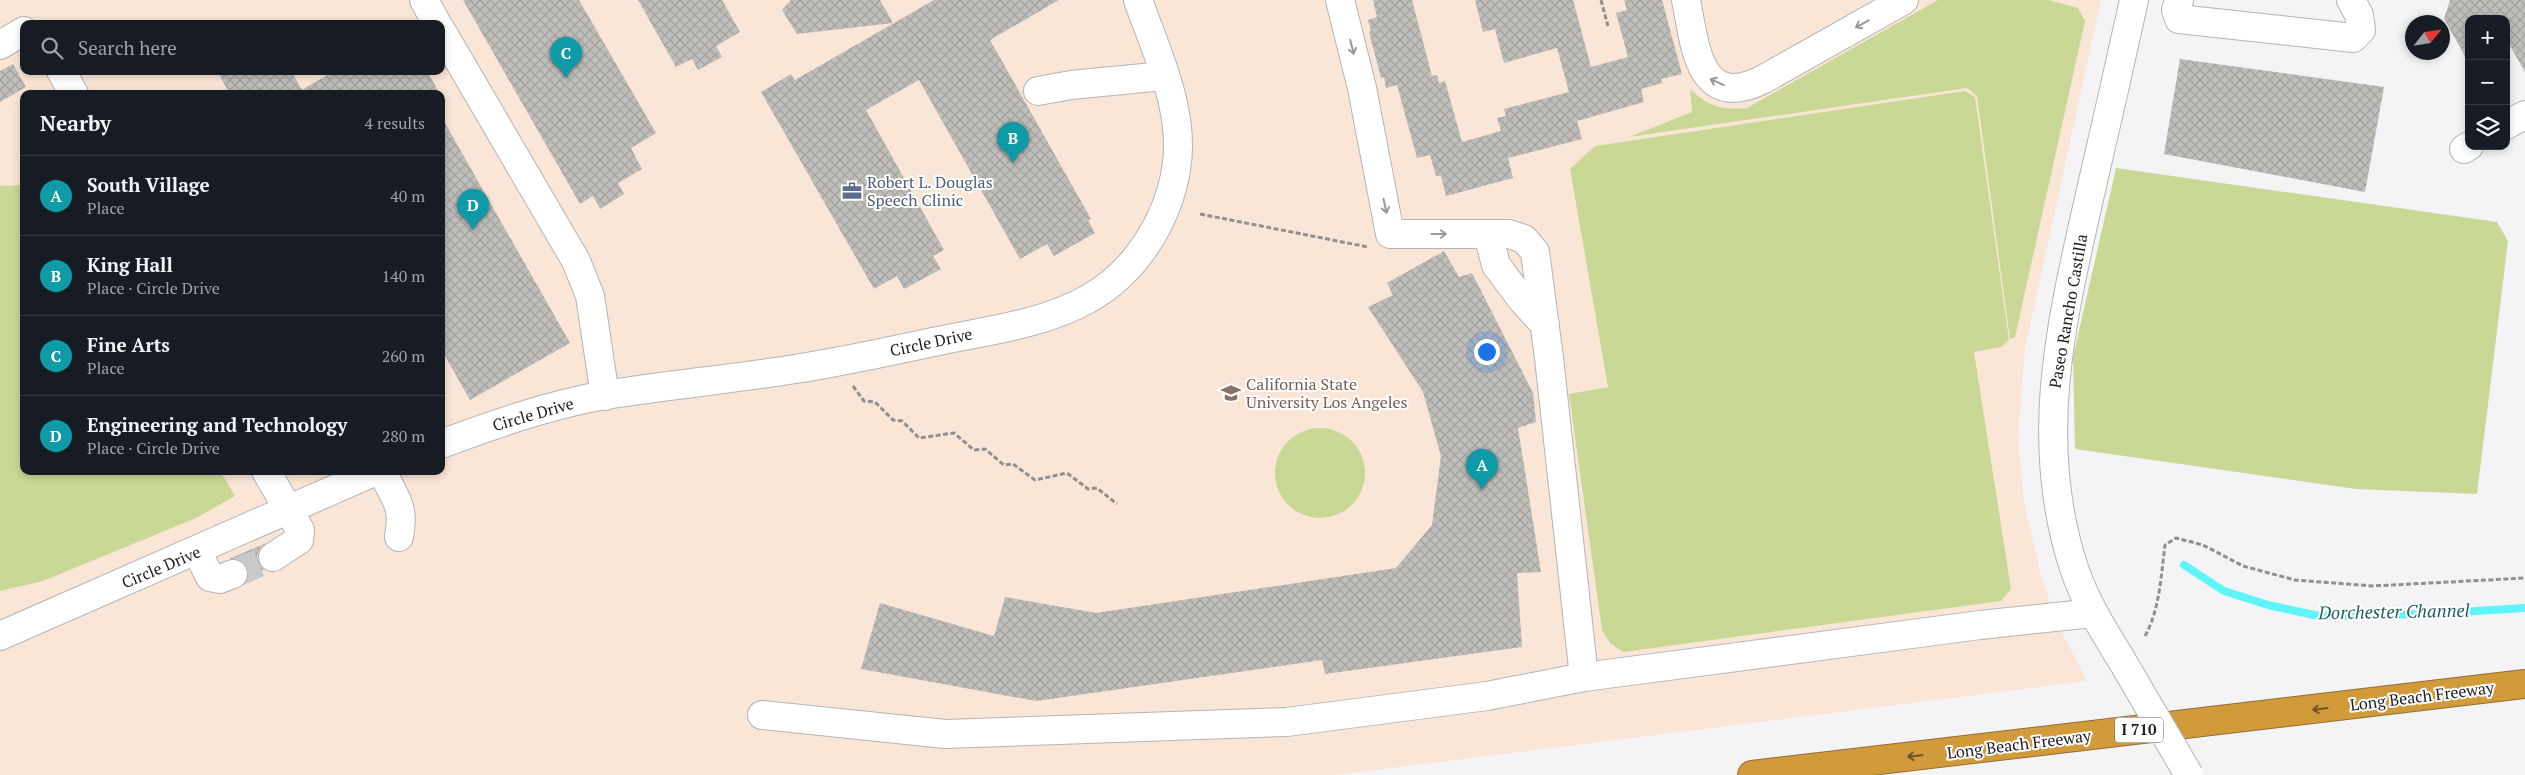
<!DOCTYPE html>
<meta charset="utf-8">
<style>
body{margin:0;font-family:"PT Serif",serif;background:#20242c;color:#f1f3f6}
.controls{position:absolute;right:15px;top:15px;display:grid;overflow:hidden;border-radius:10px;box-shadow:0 2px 8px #0003}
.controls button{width:45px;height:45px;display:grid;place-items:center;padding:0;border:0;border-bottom:1px solid #363941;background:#171b24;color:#f1f3f6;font:25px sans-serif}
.compass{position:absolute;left:2405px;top:15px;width:45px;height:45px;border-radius:50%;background:#171b24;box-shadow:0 2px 8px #0003;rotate:60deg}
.you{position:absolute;left:1486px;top:351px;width:18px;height:18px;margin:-12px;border:4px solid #fff;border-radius:50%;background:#1a73e8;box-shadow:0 0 0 8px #1a73e833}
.badge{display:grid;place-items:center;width:32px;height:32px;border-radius:50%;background:#647c2f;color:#fff;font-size:16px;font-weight:700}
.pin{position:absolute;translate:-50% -41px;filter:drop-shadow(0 1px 2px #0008)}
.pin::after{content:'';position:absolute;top:26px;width:18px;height:15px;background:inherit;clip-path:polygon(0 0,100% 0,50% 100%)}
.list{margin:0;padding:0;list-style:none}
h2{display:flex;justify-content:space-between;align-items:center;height:65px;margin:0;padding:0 20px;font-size:21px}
h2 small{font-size:16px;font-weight:400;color:#9ea1a6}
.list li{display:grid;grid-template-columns:32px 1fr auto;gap:15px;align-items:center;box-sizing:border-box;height:80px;padding:0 20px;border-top:1px solid #363941}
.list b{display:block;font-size:19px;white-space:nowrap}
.list p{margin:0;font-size:16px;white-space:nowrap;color:#9ea1a6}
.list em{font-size:16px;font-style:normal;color:#9ea1a6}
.icon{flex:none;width:28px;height:28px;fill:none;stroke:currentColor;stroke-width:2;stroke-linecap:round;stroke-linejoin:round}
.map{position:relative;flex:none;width:2525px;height:775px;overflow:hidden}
.search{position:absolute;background:#171b24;box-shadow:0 2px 8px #0003;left:20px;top:20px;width:425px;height:55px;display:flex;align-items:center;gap:12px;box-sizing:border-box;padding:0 18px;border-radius:10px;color:#9ea1a6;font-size:19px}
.panel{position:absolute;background:#171b24;box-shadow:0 2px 8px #0003;left:20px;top:90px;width:425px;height:385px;border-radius:10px}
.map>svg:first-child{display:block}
</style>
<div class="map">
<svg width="2525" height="775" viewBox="0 0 2525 775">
<defs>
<pattern id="building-cross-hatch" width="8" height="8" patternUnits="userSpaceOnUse" patternTransform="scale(1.25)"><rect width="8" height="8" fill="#c0bebb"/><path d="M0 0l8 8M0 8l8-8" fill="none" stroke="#a4a3a0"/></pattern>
</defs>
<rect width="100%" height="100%" fill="#f4f3f6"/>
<path fill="#fae6d6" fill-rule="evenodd" d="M 0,0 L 2101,0 L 2025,349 L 2018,436 L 2024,502 L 2041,575 L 2057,623 L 2087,681 L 1335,775 L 0,775 ZM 24,24 L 441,24 L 441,71 L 24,71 ZM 24,94 L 441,94 L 441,471 L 24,471 Z"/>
<g fill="#cad896">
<path d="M 1938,0 L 2048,0 L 2078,8 L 2085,21 L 2015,337 L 2010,339 L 1977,96 L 1967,88 L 1629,137 L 1692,112 L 1690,89 C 1709,107 1722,110 1747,108 Z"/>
<path d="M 1965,91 L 1975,97 L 2009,340 L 2001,347 L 1974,352 L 2011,589 L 2001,601 L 1623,652 L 1610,643 L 1602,630 L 1569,394 L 1608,387 L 1570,169 L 1595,146 Z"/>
<path d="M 2116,168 L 2497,222 L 2508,241 L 2477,494 L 2356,489 L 2075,449 L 2073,357 Z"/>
<path d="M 24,185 L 24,471 L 220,471 L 235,496 L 196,518 L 43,581 L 0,591 L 0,186 Z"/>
<circle cx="1320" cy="473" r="45"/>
</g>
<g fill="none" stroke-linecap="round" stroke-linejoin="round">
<path stroke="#5ef4fa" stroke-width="8" d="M 2184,565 L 2224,591 L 2268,605 L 2319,616 L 2428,614 L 2525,608"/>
</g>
<g fill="url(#building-cross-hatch)">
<path d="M 463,0 L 579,0 L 656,133 L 631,148 L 642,169 L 618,183 L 624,194 L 600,209 L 593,196 L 580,204 Z"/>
<path d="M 638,0 L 722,0 L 740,32 L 716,46 L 722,57 L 698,70 L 692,59 L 676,67 Z"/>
<path d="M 791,0 L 880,0 L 893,23 L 797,34 L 782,10 Z"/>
<path d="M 934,0 L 1059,0 L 990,40 L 1091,219 L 1088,220 L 1095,233 L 1054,256 L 1047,244 L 1020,259 L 919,80 L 866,110 L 944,250 L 933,256 L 941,269 L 904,289 L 897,276 L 874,289 L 761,92 L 791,74 L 795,80 Z"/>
<path d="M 1373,0 L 1412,0 L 1432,76 L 1437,75 L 1439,83 L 1445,81 L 1462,142 L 1501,131 L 1497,118 L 1506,116 L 1504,109 L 1569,92 L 1557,48 L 1504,63 L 1495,29 L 1483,32 L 1475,0 L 1573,0 L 1591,67 L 1628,57 L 1616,13 L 1627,10 L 1624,0 L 1662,0 L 1682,74 L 1661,79 L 1662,83 L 1641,89 L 1644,102 L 1577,121 L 1582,139 L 1508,158 L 1513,178 L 1446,196 L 1441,176 L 1436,176 L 1430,155 L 1417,158 L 1397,85 L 1386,88 L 1384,77 L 1381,78 L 1369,32 L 1371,31 L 1368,20 L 1377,17 Z"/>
<path d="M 2450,0 L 2525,0 L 2525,72 L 2506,39 L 2506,19 L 2469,19 L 2469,63 L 2444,19 Z"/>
<path d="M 2180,59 L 2384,87 L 2365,192 L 2164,154 Z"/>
<path d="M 13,64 L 26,87 L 0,102 L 0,71 Z"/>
<path d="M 217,71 L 291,71 L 302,90 L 334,71 L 427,71 L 440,94 L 230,94 Z"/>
<path d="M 441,116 L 570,343 L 470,400 L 441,349 Z"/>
<path d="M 1444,251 L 1459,277 L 1472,273 L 1533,393 L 1536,422 L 1518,428 L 1541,572 L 1517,573 L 1522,647 L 1325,674 L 1322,660 L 1036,701 L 861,669 L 880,603 L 994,636 L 1005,597 L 1096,613 L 1396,568 L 1432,525 L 1441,456 L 1423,392 L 1368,307 L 1393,295 L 1387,283 Z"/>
<path d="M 266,543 L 259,550 L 257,557 L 260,565 L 264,570 L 248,576 L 248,569 L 243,562 L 236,559 L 229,559 Z"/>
</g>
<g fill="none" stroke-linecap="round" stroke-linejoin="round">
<path stroke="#c9c8cb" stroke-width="28" stroke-dasharray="28 14" stroke-linecap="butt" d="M 233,574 L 273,557"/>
<defs>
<g id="minor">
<path d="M 424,0 L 437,24"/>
<path d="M 1340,0 L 1362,88 L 1390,234 L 1509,234 L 1524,239 L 1535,252 L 1549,358 L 1584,677"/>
<path d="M 1686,0 C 1695,44 1698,111 1762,80 L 1904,0"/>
<path d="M 2179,0 L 2176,10 L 2179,19 L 2353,38 L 2361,30 L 2359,15 L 2351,0"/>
<path d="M 441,30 L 576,261 L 590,296 L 605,396"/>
<path d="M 0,45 L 24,31"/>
<path d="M 61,71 L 74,94"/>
<path d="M 1038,91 L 1071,85 L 1164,76"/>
<path d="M 2506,125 L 2525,115"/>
<path d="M 2464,149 L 2469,146"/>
<path d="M 1488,234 L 1496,265 L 1523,301 L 1545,325"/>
<path d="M 441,444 C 495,424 549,405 605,395 C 668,385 732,379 795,369 C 841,362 887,352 933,342 C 984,331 1042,325 1088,299 C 1135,273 1167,222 1176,170 C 1186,112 1157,54 1138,0"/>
<path d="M 266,471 L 300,530 L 299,540 L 273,557"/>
<path d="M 382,471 C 395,500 405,504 399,537"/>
<path d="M 197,551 L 210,577 L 220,579 L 233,574"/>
<path d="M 0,636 L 376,471"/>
<path d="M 2121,659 C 2103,630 2085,601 2074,568 C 2033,443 2060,327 2088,203 C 2104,135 2119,68 2134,0"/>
<path d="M 762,715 L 945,734 L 1287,722 L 1487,696 L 1584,677 L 1980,625 L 2093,613"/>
</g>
<path id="highway" d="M 1752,775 L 2525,684"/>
</defs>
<use href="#minor" stroke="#b4b3b6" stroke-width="30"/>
<use href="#highway" stroke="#926e30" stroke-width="30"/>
<g stroke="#908f91" stroke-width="3" stroke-dasharray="5 2.5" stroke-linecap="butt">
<path d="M 1601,0 L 1608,26"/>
<path d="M 1200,214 L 1368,247"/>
<path d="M 853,386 L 864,401 L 875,402 L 893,420 L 902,421 L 919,438 L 954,433 L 974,450 L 985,449 L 1004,465 L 1013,464 L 1035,480 L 1067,473 L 1088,489 L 1097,488 L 1117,504"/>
<path d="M 2145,636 C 2160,609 2161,575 2165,545 L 2176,538 L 2203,545 L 2243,566 L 2295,580 L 2373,586 L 2525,578"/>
</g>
<use href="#minor" stroke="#fff" stroke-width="28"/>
<use href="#highway" stroke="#d19b3b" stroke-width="28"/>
<defs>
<path id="minor-bridge" d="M 2121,659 L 2189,775"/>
</defs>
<use href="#minor-bridge" stroke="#b4b3b6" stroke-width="30" stroke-linecap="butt"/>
<use href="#minor-bridge" stroke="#fff" stroke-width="28"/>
</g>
<defs><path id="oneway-shaft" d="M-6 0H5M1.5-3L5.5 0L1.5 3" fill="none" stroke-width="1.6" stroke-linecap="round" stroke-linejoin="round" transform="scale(1.25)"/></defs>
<g stroke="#999899">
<use href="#oneway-shaft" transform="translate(1862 24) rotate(151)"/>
<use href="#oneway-shaft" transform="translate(1352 47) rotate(76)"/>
<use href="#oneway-shaft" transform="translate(1717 82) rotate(-156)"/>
<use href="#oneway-shaft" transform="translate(1385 206) rotate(78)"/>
<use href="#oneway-shaft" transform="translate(1439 234)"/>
</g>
<g stroke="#6d552a">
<use href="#oneway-shaft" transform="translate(2320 709) rotate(173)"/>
<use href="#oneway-shaft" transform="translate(1915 756) rotate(173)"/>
</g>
<defs>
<symbol id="office-bare" viewBox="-9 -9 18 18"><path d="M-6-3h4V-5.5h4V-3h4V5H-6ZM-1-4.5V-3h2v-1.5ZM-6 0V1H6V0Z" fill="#5c6f8a" stroke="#fff" stroke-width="2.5" paint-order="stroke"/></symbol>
<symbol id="university-bare" viewBox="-9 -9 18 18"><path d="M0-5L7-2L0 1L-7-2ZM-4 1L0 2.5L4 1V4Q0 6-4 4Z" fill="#8d6e63" stroke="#fff" stroke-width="2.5" paint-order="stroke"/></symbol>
</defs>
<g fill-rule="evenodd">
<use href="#office-bare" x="838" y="177" width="28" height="28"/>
<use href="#university-bare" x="1217" y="379" width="28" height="28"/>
</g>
<g text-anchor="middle" stroke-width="4" stroke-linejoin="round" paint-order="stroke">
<rect fill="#fff" stroke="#605f61" stroke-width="1" x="2115" y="717.5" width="48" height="25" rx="4"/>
<g font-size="15" font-weight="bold" fill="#1c1b1d">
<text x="2139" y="735">I 710</text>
</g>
<g font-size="16" fill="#4e5e75" stroke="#fff" text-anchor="start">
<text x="867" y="188">Robert L. Douglas<tspan x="867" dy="18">Speech Clinic</tspan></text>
</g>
<g font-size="16" fill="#1c1b1d" stroke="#fff">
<text transform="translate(2068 311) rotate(-80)" y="6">Paseo Rancho Castilla</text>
<text transform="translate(931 342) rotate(-12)" y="6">Circle Drive</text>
<text transform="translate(533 414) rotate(-16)" y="6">Circle Drive</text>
<text transform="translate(161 567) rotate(-23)" y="6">Circle Drive</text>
<text transform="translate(2422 696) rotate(-7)" y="6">Long Beach Freeway</text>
<text transform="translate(2019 744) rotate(-7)" y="6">Long Beach Freeway</text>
</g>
<g font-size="16" fill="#785e54" stroke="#fff" text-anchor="start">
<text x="1246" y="390">California State<tspan x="1246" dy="18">University Los Angeles</tspan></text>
</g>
<g font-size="18" font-style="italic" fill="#205e61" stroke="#fff">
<text transform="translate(2394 612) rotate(-1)" y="6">Dorchester Channel</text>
</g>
</g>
</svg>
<div class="controls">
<button>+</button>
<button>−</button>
<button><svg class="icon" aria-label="layers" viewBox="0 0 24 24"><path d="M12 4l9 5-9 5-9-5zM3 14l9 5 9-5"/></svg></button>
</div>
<svg class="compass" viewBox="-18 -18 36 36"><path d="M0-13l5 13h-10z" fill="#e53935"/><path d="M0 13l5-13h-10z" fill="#9ea1a6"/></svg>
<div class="you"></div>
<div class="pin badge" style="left:1482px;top:490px;background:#0f9aa8">A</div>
<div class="pin badge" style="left:1013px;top:163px;background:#0f9aa8">B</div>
<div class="pin badge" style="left:566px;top:78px;background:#0f9aa8">C</div>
<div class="pin badge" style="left:473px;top:230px;background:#0f9aa8">D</div>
<div class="search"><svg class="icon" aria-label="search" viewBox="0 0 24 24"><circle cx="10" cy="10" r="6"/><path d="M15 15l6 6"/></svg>Search here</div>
<section class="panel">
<h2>Nearby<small>4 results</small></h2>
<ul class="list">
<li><span class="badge" style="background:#0f9aa8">A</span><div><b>South Village</b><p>Place</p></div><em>40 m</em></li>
<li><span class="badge" style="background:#0f9aa8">B</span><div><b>King Hall</b><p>Place · Circle Drive</p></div><em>140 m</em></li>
<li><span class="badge" style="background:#0f9aa8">C</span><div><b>Fine Arts</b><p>Place</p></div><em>260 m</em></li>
<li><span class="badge" style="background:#0f9aa8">D</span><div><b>Engineering and Technology</b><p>Place · Circle Drive</p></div><em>280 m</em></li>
</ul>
</section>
</div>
